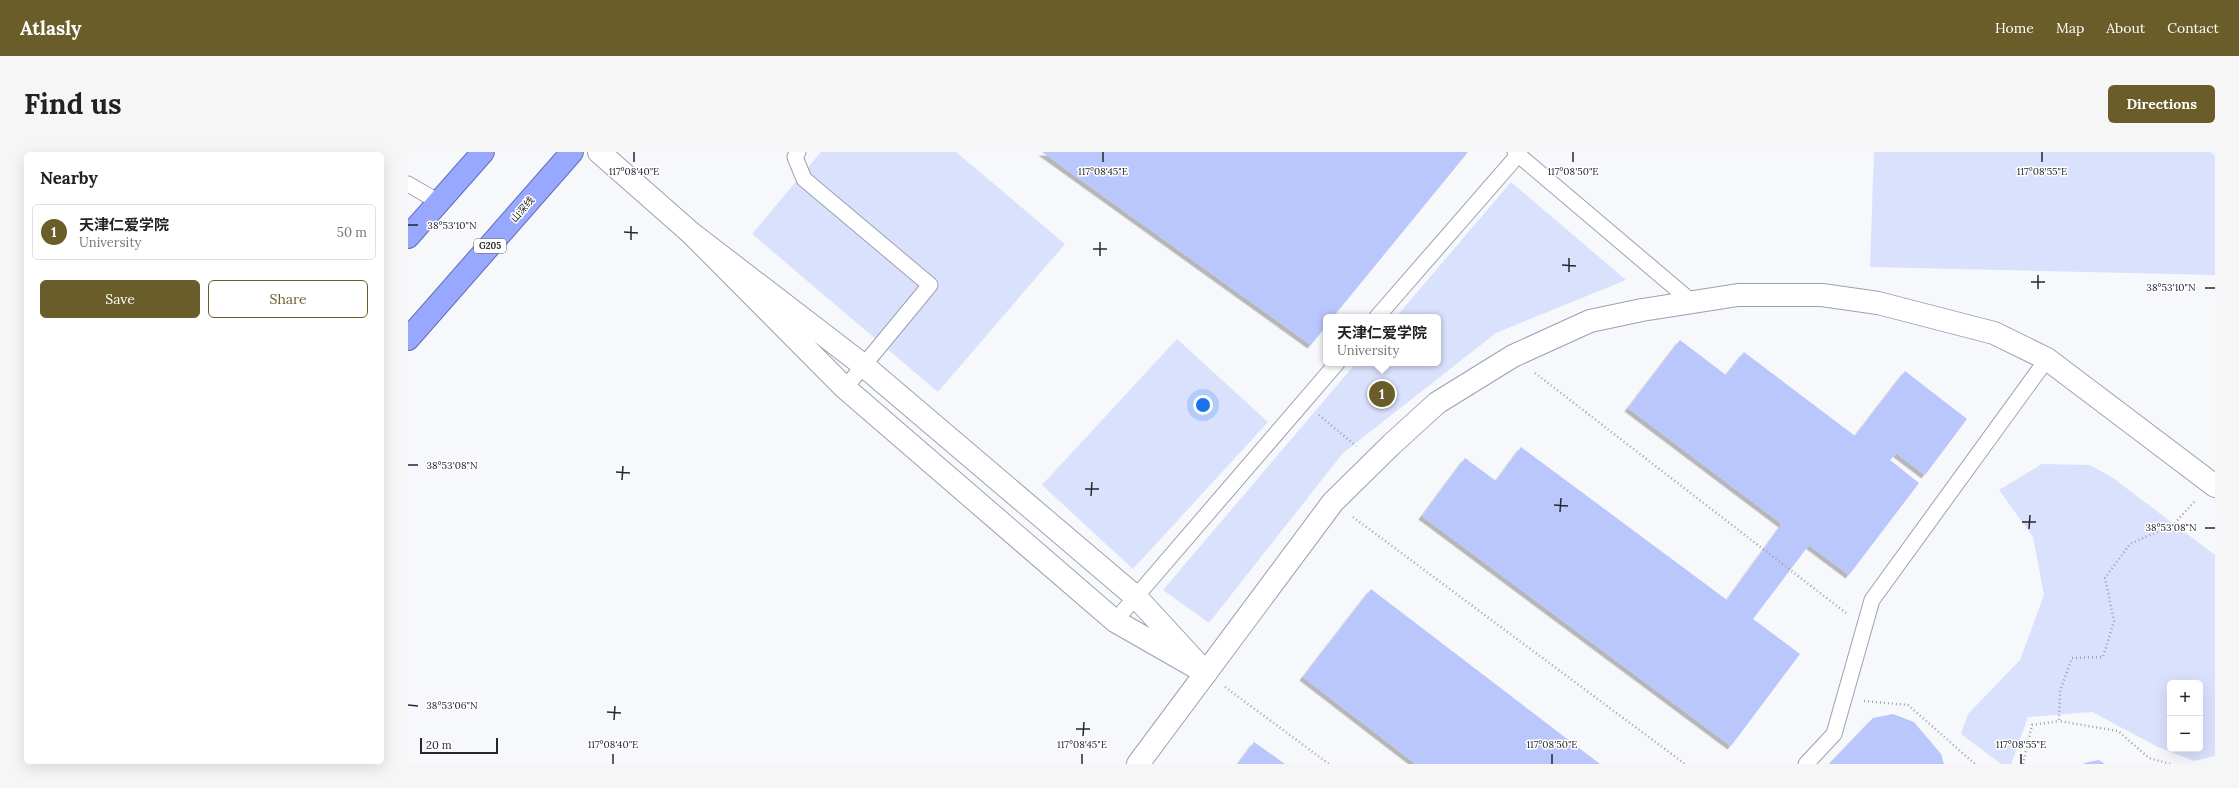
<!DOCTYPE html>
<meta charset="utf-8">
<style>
body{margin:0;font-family:Lora,"Noto Sans SC",serif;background:#f6f6f6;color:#222}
.controls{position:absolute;right:12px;bottom:12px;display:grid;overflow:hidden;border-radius:6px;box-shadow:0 4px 16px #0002}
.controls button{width:36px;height:36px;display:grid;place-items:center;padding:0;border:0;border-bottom:1px solid #e0e0e0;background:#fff;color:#222;font:20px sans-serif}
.scale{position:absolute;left:12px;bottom:10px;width:78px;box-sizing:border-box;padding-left:4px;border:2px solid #25272e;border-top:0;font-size:11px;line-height:14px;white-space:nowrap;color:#25272e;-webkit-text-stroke:3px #fff;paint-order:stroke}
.you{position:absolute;left:795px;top:253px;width:14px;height:14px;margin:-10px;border:3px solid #fff;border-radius:50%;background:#1a73e8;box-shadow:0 0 0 6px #1a73e833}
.badge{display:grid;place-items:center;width:26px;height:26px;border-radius:50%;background:#6b5d2a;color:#fff;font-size:13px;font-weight:700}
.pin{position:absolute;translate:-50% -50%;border:2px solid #fff;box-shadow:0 1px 4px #0006}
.popup{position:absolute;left:915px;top:162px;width:118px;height:52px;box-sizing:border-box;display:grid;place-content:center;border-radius:6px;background:#fff;filter:drop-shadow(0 1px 3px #0005);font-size:13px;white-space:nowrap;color:#767676}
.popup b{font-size:15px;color:#222}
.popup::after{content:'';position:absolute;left:50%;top:100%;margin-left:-8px;border:8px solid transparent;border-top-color:#fff}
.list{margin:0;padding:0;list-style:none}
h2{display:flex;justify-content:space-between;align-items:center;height:52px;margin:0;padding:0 16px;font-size:17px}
h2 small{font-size:13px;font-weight:400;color:#767676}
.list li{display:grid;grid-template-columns:26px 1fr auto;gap:12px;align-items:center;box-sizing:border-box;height:56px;margin:0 8px 8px;padding:0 8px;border:1px solid #e0e0e0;border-radius:6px}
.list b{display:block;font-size:15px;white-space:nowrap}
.list p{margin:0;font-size:13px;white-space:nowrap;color:#767676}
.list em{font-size:13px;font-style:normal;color:#767676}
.actions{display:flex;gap:8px;padding:12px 16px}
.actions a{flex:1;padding:9px 0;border:1px solid #6b5d2a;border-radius:6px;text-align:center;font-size:14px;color:#6b5d2a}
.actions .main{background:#6b5d2a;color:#fff}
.map{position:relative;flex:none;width:1807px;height:612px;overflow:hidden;border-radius:6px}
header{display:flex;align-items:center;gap:24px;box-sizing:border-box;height:56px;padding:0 20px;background:#6b5d2a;color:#fff}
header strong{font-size:19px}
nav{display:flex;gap:22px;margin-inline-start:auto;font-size:14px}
.intro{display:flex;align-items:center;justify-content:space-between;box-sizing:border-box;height:96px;padding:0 24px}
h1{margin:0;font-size:28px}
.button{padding:10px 18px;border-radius:6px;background:#6b5d2a;color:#fff;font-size:14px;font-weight:700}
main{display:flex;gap:24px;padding:0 24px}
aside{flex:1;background:#fff;border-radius:6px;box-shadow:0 4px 16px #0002}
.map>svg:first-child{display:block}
</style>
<header>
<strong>Atlasly</strong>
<nav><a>Home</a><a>Map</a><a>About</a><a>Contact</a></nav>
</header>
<div class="intro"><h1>Find us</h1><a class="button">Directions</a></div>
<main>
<aside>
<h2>Nearby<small></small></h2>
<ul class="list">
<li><span class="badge">1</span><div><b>天津仁爱学院</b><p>University</p></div><em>50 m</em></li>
</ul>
<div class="actions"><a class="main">Save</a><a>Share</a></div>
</aside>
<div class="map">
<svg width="1807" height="612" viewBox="0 0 1807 612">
<defs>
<filter id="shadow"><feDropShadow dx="-3.5" dy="3.5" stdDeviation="0" flood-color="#0004"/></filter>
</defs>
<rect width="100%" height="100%" fill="#f7f8fc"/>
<g fill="#dae1fd" fill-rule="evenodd">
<path d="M 413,0 L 548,0 L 657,92 L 530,240 L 344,82 Z"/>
<path d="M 1466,0 L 1807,0 L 1807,123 L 1462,115 Z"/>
<path d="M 1103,30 L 1218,128 L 1088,181 L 935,301 L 801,471 L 755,438 L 948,211 L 1030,211 L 1030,165 L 988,165 Z"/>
<path d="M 769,187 L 860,270 L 725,417 L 634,333 Z"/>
<path d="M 1634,312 L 1682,313 L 1705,326 L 1807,403 L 1807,604 L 1786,609 L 1750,595 L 1684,560 L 1620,565 L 1603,612 L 1593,612 L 1553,582 L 1560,562 L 1612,508 L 1636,443 L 1625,385 L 1591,338 ZM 1762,531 L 1792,531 L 1792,597 L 1762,597 Z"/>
</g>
<g fill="#bac7fd" filter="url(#shadow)">
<path d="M 634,0 L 1060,0 L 925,165 L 918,165 L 918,174 L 903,193 Z"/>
<path d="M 1272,188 L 1318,223 L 1336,200 L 1447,284 L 1497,219 L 1559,267 L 1517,323 L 1488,301 L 1482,308 L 1511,331 L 1441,423 L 1401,393 L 1345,467 L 1392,502 L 1323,594 L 1014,364 L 1057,306 L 1088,329 L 1113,295 L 1319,448 L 1374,372 L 1220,256 Z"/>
<path d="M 963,437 L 1192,612 L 1008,612 L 895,525 Z"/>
<path d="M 1485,562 L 1506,570 L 1533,602 L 1536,612 L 1421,612 L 1465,566 Z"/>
<path d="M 846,590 L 877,612 L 830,612 Z"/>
<path d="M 1691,608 L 1697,612 L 1676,612 L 1676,611 Z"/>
</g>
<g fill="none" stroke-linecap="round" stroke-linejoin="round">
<defs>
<g id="service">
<path d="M 390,0 L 387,5 L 396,27 L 522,133 L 437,236"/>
<path d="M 1107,0 L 1284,150"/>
<path d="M 0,32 L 31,50"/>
<path d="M 969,165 L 1110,3"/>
<path d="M 707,469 L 929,211"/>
<path d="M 1398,612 L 1426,582 L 1464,448 L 1639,207"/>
</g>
<g id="minor">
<path d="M 191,0 L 283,81"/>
<path d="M 283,81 L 455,213 L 729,446 L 798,521 L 707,469 L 437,236 Z"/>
<path d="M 730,612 L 925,350 L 984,292 L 1029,251 L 1105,204 L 1182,169 L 1234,158 L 1330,143 L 1414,143 L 1470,151 L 1586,181 L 1639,207 L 1807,334"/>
</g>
<g id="trunk">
<path d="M 0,85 L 75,0"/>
<path d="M 0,187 L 164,0"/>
</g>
</defs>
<use href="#service" stroke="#9ca1b3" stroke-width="17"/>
<use href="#minor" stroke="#9ca1b3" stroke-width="24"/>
<use href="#trunk" stroke="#5f6db5" stroke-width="24"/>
<g stroke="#a1a2a7" stroke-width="2.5" stroke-dasharray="1 3" stroke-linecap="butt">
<path d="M 1127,221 L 1438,461"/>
<path d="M 911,263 L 948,294"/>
<path d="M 945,365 L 1277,612"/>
<path d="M 817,535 L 921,612"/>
<path d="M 1456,549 L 1500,553 L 1567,612"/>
<path d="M 1615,612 L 1624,573 L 1651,569"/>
<path d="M 1762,612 L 1741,606 L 1710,579 L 1651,569 L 1652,539 L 1664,506 L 1695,505 L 1706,469 L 1697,426 L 1722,392 L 1766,372 L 1787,349"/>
</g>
<use href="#service" stroke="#fff" stroke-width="15"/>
<use href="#minor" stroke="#fff" stroke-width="22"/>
<use href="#trunk" stroke="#98a8fe" stroke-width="22"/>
</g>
<path fill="none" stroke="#25272e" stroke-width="1.5" d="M 226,10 L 226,0M 695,10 L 695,0M 1165,10 L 1165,0M 1634,10 L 1634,0M 0,73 L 10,73M 216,80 L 230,81M 223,88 L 223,74M 685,97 L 699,97M 692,104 L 692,90M 1154,113 L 1168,114M 1161,120 L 1161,106M 1623,130 L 1637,130M 1797,136 L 1807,136M 1630,137 L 1630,123M 0,313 L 10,313M 208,320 L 222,321M 214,328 L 215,314M 677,337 L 691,337M 683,344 L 684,330M 1146,353 L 1160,354M 1152,360 L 1153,346M 1614,370 L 1628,370M 1797,376 L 1807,376M 1621,377 L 1622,363M 0,553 L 10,554M 199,560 L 213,561M 206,568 L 207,554M 668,577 L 682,577M 675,584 L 676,570M 205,612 L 205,602M 674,612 L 674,602M 1144,612 L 1144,602M 1613,612 L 1613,602"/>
<g text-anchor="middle" stroke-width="3" stroke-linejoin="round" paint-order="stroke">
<rect fill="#fff" stroke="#66686d" stroke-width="1" x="66" y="87" width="32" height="14" rx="3"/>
<g font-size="9" font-weight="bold" fill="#25272e">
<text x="82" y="97">G205</text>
</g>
<g font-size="10" fill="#25272e" stroke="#fff">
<text transform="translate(114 57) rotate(-49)" y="4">山深线</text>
</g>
</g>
<g font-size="10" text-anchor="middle" fill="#25272e" stroke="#fff" stroke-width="3" stroke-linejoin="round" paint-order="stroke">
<text x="226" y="23">117°08'40"E</text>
<text x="695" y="23">117°08'45"E</text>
<text x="1165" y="23">117°08'50"E</text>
<text x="1634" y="23">117°08'55"E</text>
<text x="44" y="77">38°53'10"N</text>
<text x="1763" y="139">38°53'10"N</text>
<text x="44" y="317">38°53'08"N</text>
<text x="1763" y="379">38°53'08"N</text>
<text x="44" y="557">38°53'06"N</text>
<text x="205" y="596">117°08'40"E</text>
<text x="674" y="596">117°08'45"E</text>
<text x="1144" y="596">117°08'50"E</text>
<text x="1613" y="596">117°08'55"E</text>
</g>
</svg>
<div class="controls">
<button>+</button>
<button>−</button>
</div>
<div class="scale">20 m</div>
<div class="you"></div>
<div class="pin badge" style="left:974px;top:242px">1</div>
<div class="popup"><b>天津仁爱学院</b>University</div>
</div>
</main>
